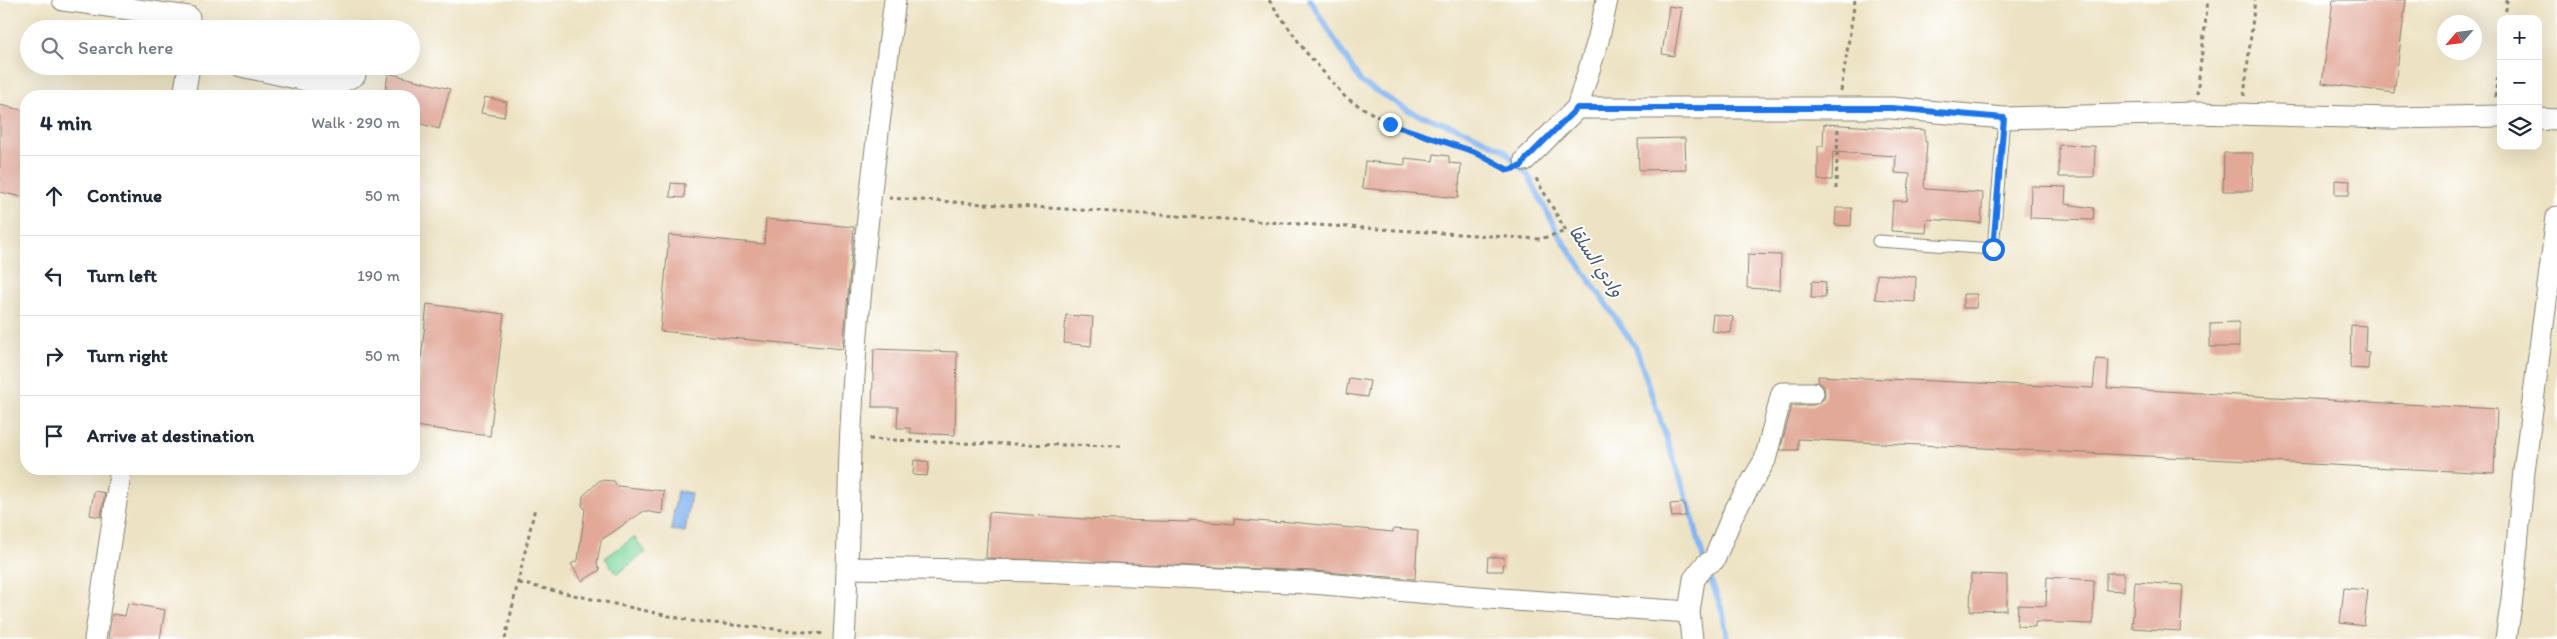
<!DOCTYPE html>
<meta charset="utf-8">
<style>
body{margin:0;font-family:Itim,"Playpen Sans Arabic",sans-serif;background:#f6f6f7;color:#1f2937}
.controls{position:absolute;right:15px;top:15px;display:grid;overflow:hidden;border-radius:10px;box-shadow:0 5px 20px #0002}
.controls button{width:45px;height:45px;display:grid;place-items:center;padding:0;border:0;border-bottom:1px solid #e0e1e3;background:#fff;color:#1f2937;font:25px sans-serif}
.compass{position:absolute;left:2437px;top:15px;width:45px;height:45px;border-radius:50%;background:#fff;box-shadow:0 5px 20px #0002;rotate:242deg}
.stop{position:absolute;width:15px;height:15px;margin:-11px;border:4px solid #1a73e8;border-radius:50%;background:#fff}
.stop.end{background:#1a73e8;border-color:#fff;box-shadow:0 1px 5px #0008}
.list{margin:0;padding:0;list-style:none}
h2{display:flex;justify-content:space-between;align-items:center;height:65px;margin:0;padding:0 20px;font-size:21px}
h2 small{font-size:16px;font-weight:400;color:#747a83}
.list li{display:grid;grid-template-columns:32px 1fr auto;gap:15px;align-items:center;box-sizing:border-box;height:80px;padding:0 20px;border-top:1px solid #e0e1e3}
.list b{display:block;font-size:19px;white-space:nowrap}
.list em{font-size:16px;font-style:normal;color:#747a83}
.icon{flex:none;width:28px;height:28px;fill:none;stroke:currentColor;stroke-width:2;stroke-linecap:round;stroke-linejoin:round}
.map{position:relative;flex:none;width:2557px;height:639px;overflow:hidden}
.search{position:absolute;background:#fff;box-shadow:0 5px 20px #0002;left:20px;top:20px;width:400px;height:55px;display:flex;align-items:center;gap:12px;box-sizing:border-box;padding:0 18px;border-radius:28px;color:#747a83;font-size:19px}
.panel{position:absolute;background:#fff;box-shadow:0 5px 20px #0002;left:20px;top:90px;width:400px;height:385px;border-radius:20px}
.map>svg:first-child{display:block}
</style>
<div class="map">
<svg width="2557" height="639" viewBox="0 0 2557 639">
<rect width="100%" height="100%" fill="#fff"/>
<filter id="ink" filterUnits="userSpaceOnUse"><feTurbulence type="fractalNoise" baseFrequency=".02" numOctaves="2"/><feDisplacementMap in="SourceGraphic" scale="10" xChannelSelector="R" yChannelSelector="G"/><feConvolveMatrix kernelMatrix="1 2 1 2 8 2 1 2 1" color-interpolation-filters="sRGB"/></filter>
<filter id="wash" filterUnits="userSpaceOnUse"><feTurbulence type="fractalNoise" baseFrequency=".0096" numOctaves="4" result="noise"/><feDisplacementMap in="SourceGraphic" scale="20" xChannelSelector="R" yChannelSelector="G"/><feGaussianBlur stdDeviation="1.12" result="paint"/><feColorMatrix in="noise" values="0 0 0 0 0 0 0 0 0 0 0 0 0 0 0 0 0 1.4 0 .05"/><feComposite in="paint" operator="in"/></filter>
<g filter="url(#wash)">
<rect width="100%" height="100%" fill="#ede3c4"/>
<path fill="#7dd69c" stroke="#4c795c" d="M 634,537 L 646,552 L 617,574 L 605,558 Z"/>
<path fill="#83b5f0" stroke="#506886" d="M 677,491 L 691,493 L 685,532 L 671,530 Z"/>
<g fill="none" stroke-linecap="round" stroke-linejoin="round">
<g stroke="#83b5f0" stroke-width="5.5">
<path d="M 1310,0 L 1361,82 L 1411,112 L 1466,131 L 1504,150 L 1528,175 L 1559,235 L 1636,348 L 1691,511 L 1704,561"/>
<path d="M 1707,569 L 1723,613 L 1727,639"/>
</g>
</g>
<g id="blocks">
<g fill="#e2a999">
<path d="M 2333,0 L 2406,0 L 2394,93 L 2322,83 Z"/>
<path d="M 1669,6 L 1682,8 L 1674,56 L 1662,54 Z"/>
<path d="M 388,73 L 450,89 L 439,129 L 414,122 L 414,96 L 385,96 Z"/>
<path d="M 485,97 L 507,102 L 504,117 L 481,113 Z"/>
<path d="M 0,105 L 26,111 L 26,178 L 22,197 L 0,192 Z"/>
<path d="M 1824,124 L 1925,130 L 1925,142 L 1927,142 L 1924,187 L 1926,189 L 1983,193 L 1981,223 L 1927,219 L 1926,233 L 1891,231 L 1893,201 L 1907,201 L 1910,174 L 1895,173 L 1896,156 L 1833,152 L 1832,180 L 1818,180 L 1818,146 L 1823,146 Z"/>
<path d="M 1685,138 L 1686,169 L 1639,170 L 1638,139 Z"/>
<path d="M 2059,145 L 2095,146 L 2094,177 L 2059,177 Z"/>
<path d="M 2224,153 L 2253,153 L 2252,191 L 2223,191 Z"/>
<path d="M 1434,154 L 1449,156 L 1449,163 L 1461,164 L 1458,198 L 1362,188 L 1365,161 L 1405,165 L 1405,158 L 1433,161 Z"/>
<path d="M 2335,180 L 2350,181 L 2349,195 L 2335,195 Z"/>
<path d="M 671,183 L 685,184 L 684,198 L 670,197 Z"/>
<path d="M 2031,186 L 2066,187 L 2065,204 L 2094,208 L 2093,220 L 2030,218 Z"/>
<path d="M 1836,208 L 1852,208 L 1851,226 L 1835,225 Z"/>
<path d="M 766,219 L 854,227 L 843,349 L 660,331 L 669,235 L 764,244 Z"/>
<path d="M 1748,254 L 1781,255 L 1780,290 L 1747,288 Z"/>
<path d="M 1877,274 L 1916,277 L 1915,302 L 1875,299 Z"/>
<path d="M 1812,281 L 1826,282 L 1825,298 L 1811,298 Z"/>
<path d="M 1963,294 L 1977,294 L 1976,308 L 1963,308 Z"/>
<path d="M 427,304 L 504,314 L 490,436 L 414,426 Z"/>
<path d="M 1713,314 L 1733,317 L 1731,333 L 1711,331 Z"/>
<path d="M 1066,315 L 1093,317 L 1091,346 L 1064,343 Z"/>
<path d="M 2239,322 L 2239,347 L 2210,347 L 2210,323 Z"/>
<path d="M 2351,325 L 2366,326 L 2365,351 L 2369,352 L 2368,369 L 2350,368 Z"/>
<path d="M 874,349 L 957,352 L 955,435 L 910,433 L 910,428 L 897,428 L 898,407 L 872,407 Z"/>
<path d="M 2096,359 L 2109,360 L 2107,388 L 2497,409 L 2494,473 L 1798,439 L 1798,450 L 1780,450 L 1792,406 L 1813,405 L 1824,399 L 1825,393 L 1824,386 L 1818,382 L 1818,376 L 2093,388 Z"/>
<path d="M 1349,378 L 1370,381 L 1367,397 L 1346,394 Z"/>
<path d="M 914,460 L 929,462 L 927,476 L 913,475 Z"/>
<path d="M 600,480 L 614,481 L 617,486 L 664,491 L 662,514 L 644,511 L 601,540 L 597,564 L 600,570 L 582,581 L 571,564 L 578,560 L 585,510 L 582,505 L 583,496 Z"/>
<path d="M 94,491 L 105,493 L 101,517 L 90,515 Z"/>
<path d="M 1684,503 L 1686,516 L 1672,517 L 1670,504 Z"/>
<path d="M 989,512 L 1084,519 L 1189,522 L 1189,520 L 1234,524 L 1234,519 L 1280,523 L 1280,521 L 1393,532 L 1393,529 L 1418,531 L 1415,579 L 1313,571 L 986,558 Z"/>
<path d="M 1488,557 L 1504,557 L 1503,571 L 1487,571 Z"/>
<path d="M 2106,573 L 2124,573 L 2124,591 L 2106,590 Z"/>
<path d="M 1971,574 L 2007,575 L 2007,610 L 1970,611 Z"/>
<path d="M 2047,577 L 2094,580 L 2093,624 L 2035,622 L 2035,627 L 2017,626 L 2018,605 L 2046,606 Z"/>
<path d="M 2135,582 L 2183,585 L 2180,631 L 2132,628 Z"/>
<path d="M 2344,588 L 2368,590 L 2364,626 L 2340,623 Z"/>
<path d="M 128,603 L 165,610 L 160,639 L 108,639 L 112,614 L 125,616 Z"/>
</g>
</g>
</g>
<g filter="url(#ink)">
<use href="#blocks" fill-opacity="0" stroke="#848070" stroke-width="1"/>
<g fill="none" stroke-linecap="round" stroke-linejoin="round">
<defs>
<path id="lane" d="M 1878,241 L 1993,249 L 2004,118"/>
<g id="street">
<path d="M 63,0 L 189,17 L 189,29"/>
<path d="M 241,66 L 333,86 L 355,75 L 356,66"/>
<path d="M 184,96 L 189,66"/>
<path d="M 1577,108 L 1598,41 L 1607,0"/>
<path d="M 2538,119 L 2557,120"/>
<path d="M 1525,160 L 1577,108 L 1892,108 L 2004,118 L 2195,113 L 2390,118 L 2501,116"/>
<path d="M 848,568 L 1039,571 L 1312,583 L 1514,600 L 1689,612"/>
<path d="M 95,639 L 121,469"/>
<path d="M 844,639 C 848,576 848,513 850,450 C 856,300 875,150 895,0"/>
<path d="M 1692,639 L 1689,612 L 1694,579 L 1705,565 L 1714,560 L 1734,512 L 1765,460 L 1782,393 L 1813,393"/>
<path d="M 2506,639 L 2512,599 L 2524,471 L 2557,217"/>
</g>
</defs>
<use href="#lane" stroke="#848070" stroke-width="13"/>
<use href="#street" stroke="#848070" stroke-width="23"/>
<g stroke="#848070" stroke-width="3" stroke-dasharray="4 4" stroke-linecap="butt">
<path d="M 1269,0 L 1305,51 L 1346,98 L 1390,124 L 1475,152 L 1509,170"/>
<path d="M 2505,19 L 2507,0"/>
<path d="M 1841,91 L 1855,0"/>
<path d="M 2197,95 L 2208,0"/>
<path d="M 2244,96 L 2255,0"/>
<path d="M 2495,97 L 2501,52"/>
<path d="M 1836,189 L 1838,127"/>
<path d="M 889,198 L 1540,239 L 1566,231 L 1534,175"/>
<path d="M 869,439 L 958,443 L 1122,446"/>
<path d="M 519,583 L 692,621 L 826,634"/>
<path d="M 505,639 L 535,508"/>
</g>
<use href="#lane" stroke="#fff" stroke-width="11"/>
<use href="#street" stroke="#fff" stroke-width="21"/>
</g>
</g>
<g fill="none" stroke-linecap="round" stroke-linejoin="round" filter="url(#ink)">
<path stroke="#1a73e8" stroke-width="6" d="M 1390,124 L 1475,152 L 1508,170 L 1522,166 L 1525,160 L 1577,108 L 1892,108 L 2004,118 L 1993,249"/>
</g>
<g text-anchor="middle" stroke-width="4" stroke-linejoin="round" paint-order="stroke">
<g font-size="18" font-style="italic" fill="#455971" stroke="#fff">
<text transform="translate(1596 261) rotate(56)" y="6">وادي السلقا</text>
</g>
</g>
</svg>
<div class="controls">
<button>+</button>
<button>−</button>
<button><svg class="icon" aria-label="layers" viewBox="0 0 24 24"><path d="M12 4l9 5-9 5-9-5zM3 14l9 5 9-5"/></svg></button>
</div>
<svg class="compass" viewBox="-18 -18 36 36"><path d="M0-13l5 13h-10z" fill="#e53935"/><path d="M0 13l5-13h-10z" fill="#747a83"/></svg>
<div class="stop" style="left:1993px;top:249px"></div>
<div class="stop end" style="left:1390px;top:124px"></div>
<div class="search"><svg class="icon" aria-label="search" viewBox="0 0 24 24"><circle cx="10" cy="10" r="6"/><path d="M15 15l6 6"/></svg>Search here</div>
<section class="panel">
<h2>4 min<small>Walk · 290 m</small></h2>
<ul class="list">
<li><svg class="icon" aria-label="ahead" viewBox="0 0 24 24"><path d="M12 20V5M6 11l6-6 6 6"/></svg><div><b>Continue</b></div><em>50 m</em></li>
<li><svg class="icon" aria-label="left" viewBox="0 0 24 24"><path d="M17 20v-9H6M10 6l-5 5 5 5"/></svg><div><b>Turn left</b></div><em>190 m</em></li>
<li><svg class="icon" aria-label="right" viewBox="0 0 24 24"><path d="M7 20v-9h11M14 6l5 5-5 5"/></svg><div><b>Turn right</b></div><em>50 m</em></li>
<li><svg class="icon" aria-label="arrive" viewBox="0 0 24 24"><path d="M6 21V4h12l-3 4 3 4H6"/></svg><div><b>Arrive at destination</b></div></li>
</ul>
</section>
</div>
